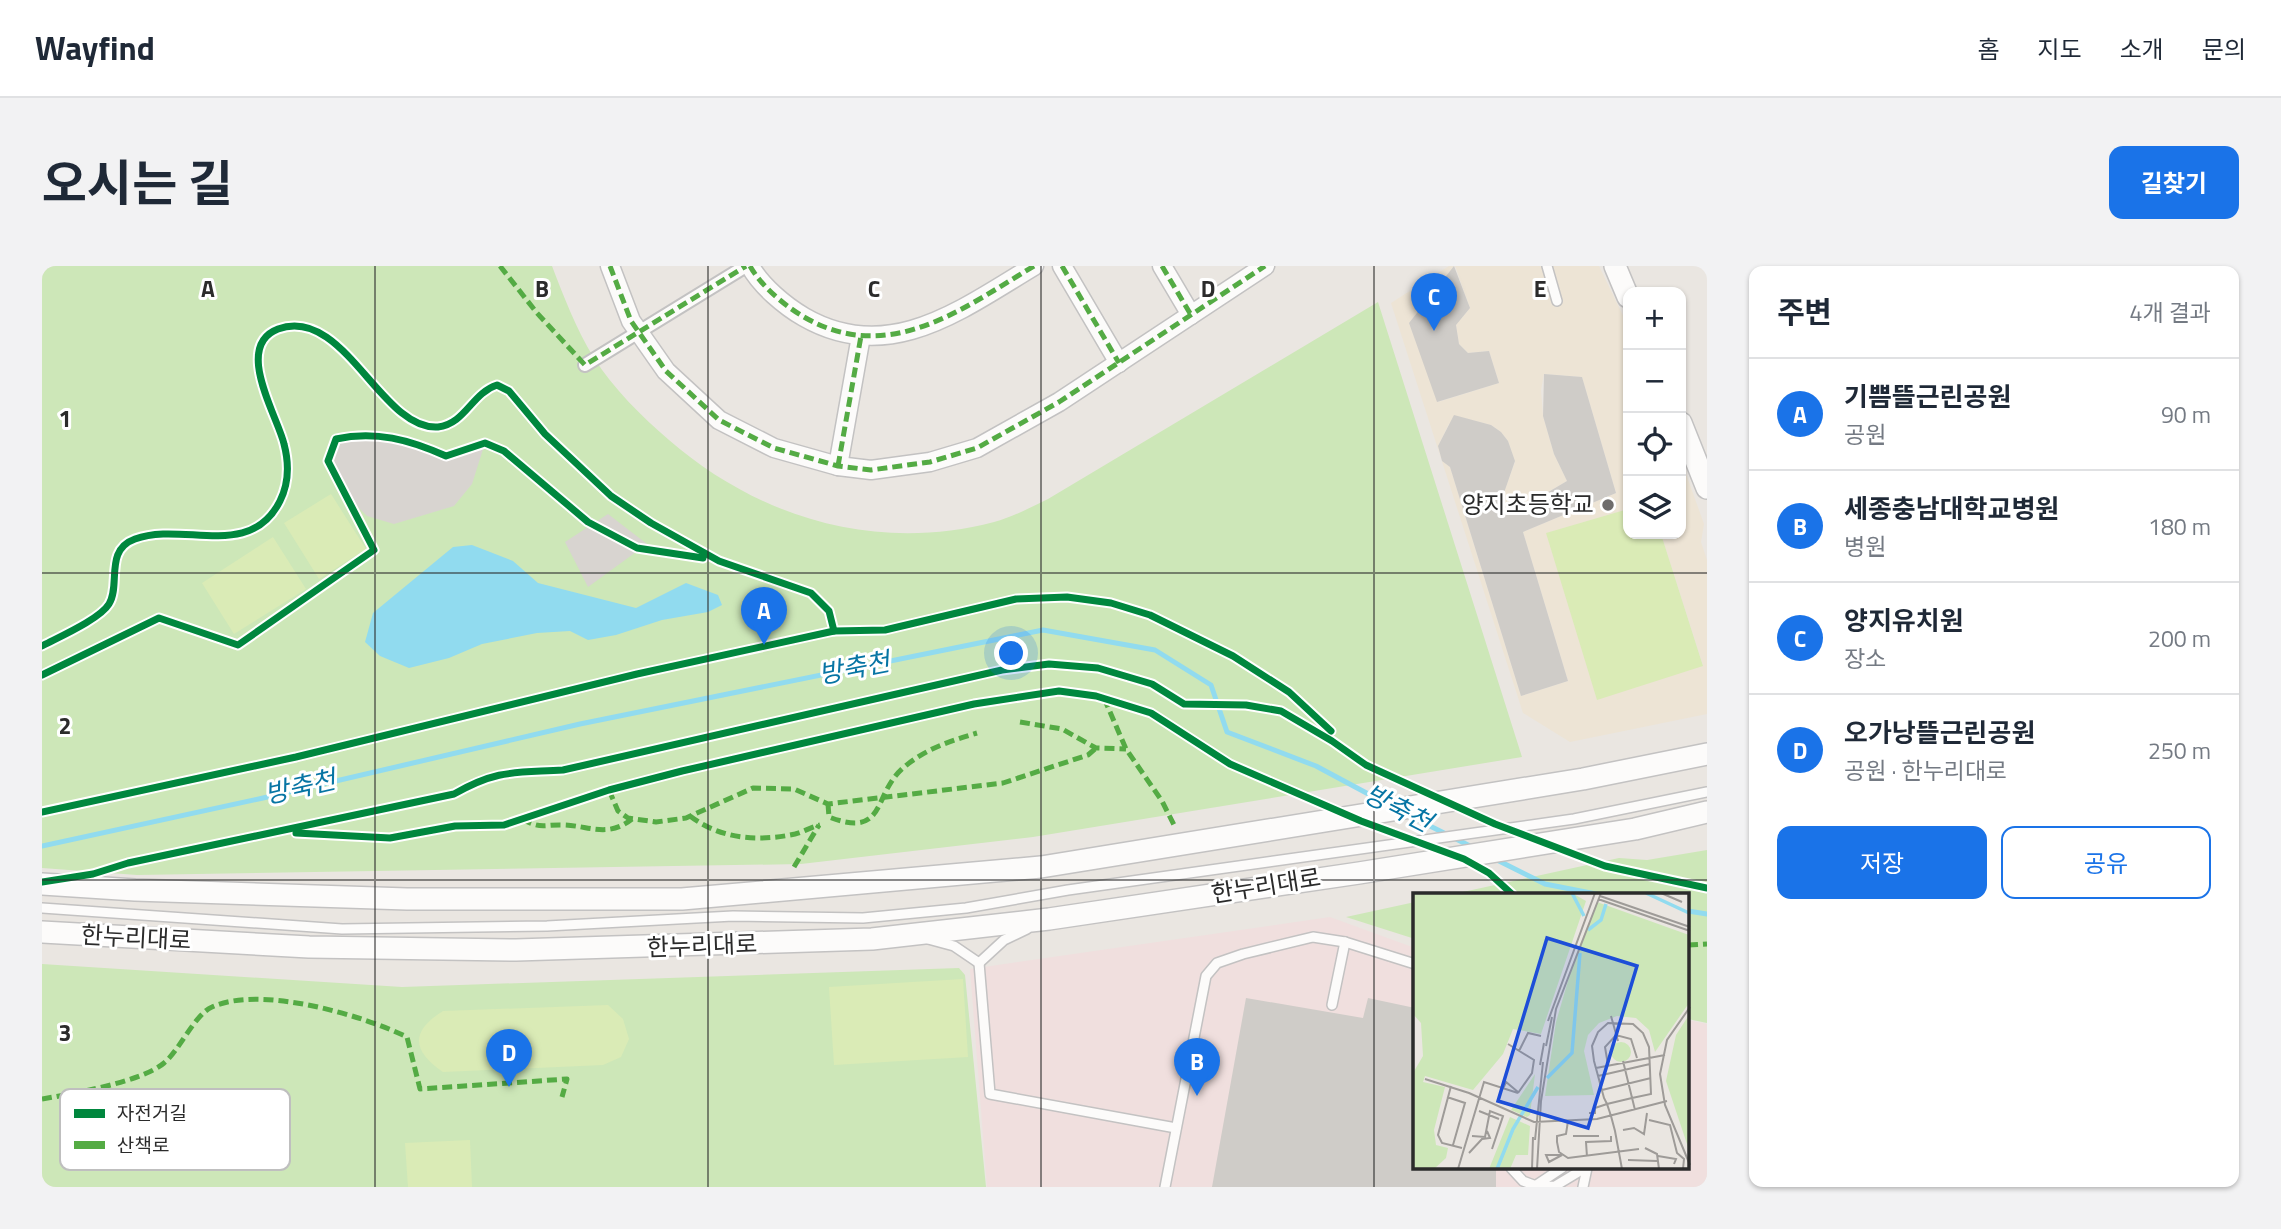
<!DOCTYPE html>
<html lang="ko">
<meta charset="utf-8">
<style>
body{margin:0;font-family:"Titillium Web","Noto Sans KR",sans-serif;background:#f2f2f3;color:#1f2937}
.controls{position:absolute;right:21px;top:21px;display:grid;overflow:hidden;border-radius:14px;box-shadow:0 2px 5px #0004}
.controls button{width:63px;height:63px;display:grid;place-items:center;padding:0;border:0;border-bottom:2px solid #e0e1e3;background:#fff;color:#1f2937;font:35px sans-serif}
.you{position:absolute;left:970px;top:388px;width:24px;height:24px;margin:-18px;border:5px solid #fff;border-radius:50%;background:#1a73e8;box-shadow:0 0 0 10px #1a73e833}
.badge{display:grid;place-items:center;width:46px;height:46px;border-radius:50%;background:#1a73e8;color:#fff;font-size:23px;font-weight:700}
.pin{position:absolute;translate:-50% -58px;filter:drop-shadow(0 2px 4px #0008)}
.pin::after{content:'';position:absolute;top:37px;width:24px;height:21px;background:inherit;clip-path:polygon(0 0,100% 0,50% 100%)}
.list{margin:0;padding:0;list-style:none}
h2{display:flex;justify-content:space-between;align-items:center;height:91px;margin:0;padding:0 28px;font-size:30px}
h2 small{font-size:23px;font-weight:400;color:#747a83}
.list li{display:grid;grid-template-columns:46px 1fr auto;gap:21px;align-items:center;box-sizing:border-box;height:112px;padding:0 28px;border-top:2px solid #e0e1e3}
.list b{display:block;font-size:26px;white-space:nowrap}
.list p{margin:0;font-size:23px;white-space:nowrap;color:#747a83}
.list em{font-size:23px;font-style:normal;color:#747a83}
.actions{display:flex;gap:14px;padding:21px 28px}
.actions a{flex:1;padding:16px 0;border:2px solid #1a73e8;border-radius:14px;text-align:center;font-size:24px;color:#1a73e8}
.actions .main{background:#1a73e8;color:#fff}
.icon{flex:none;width:38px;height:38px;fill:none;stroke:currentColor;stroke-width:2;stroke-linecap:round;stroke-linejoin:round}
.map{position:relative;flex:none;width:1665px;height:921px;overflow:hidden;border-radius:14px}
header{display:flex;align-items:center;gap:42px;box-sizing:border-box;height:98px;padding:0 35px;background:#fff;border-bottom:2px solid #e0e1e3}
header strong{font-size:33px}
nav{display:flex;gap:38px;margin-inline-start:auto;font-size:24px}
.intro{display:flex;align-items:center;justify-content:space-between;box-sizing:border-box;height:168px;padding:0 42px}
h1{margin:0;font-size:49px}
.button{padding:18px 32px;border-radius:14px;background:#1a73e8;color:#fff;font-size:24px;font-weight:700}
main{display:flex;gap:42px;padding:0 42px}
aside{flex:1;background:#fff;border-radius:14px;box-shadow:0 2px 5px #0004}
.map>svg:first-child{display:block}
</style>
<header>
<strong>Wayfind</strong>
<nav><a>홈</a><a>지도</a><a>소개</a><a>문의</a></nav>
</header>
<div class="intro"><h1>오시는 길</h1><a class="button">길찾기</a></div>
<main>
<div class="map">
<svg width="1665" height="921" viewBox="0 0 1665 921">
<rect width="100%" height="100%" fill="#eae6e1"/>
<path fill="#ede4d5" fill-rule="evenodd" d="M 1407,0 L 1412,0 L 1367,57 L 1396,136 L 1457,117 L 1447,85 L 1426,87 L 1417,78 L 1414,59 L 1428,42 L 1413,0 L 1557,0 L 1586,60 L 1586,243 L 1505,267 L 1661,399 L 1619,268 L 1639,268 L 1639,194 L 1662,258 L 1659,276 L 1665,294 L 1665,448 L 1528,476 L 1481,447 L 1349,37 ZM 1502,108 L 1540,111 L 1574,227 L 1481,266 L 1526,415 L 1479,430 L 1408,201 L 1400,195 L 1396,180 L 1407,158 L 1422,152 L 1449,159 L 1459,166 L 1466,175 L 1473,196 L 1463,223 L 1452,235 L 1465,244 L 1491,235 L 1525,215 L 1512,188 L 1501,150 L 1499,124 Z"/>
<path fill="#f0dfde" d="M 1288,651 L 1373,682 L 1373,902 L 1646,902 L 1646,754 L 1665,758 L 1665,921 L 945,921 L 928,703 Z"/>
<g fill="#cde7b8">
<path d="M 0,0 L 510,0 C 522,31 534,63 552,92 C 571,122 600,151 627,174 C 717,252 834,287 952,256 C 971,251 989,241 1006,233 L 1336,36 L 1480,491 L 991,571 L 759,598 L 95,609 L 0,602 Z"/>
<path d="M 1665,584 L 1665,757 L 1646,753 L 1646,629 L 1407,629 L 1577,592 L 1605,594 Z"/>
<path d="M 1373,636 L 1373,673 L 1304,651 Z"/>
<path d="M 0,698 L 360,721 L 917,702 L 923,709 L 944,921 L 0,921 Z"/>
</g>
<g fill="#daebb6">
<path d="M 289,228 L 324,283 L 277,313 L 242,257 Z"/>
<path d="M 1586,243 L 1586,268 L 1619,268 L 1661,400 L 1555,434 L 1504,267 Z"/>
<path d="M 231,271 L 264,323 L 192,368 L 160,317 Z"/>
<path d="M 921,713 L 926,791 L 792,799 L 787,721 Z"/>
<path d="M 566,739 L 581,753 L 587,773 L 579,791 L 561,799 L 401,806 C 369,784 369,765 401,745 Z"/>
<path d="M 428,874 L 430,921 L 366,921 L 363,877 Z"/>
</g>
<g fill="#d8d4d0">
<path d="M 317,167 L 370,175 L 404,190 L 443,177 L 430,218 L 412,240 L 352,258 L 325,250 L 314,239 L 288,189 L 292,177 Z"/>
<path d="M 566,248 L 605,278 L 546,321 L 523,276 Z"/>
</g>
<path fill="#91dbef" d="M 430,279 L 471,295 L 496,317 L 594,342 L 644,317 L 676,329 L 680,339 L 666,346 L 620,354 L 574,369 L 546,374 L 528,365 L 495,367 L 440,378 L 407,392 L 367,402 L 338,390 L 323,376 L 331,347 L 411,281 Z"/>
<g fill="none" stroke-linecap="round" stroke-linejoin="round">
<g stroke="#91dbef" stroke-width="5">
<path d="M 1366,549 L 1432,582"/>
<path d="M 0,580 L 221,532 L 538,458 L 1001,364 L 1113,384 L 1169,419 L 1185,466 L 1274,500 L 1345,538"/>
<path d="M 1453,593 L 1503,618 L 1559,629"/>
<path d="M 1646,645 L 1665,648"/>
</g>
</g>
<g fill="#cfccc8">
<path d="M 1412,0 L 1428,42 L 1414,59 L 1417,78 L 1426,87 L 1447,85 L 1457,117 L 1395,136 L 1367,57 Z"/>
<path d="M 1502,108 L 1540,111 L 1574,227 L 1481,266 L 1526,415 L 1479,430 L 1408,201 L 1400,195 L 1396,180 L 1412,149 L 1449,159 L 1459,166 L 1466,175 L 1473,195 L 1455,247 L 1491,235 L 1525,215 L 1512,188 L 1501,150 Z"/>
<path d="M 1204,732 L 1321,752 L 1326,732 L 1373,742 L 1373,902 L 1454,902 L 1454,921 L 1170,921 Z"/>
</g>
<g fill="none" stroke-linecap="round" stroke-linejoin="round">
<defs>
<g id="service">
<path d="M 1505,0 L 1515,35"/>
<path d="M 0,642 L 300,663 L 505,660 L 691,650 L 821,652 L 924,642 L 1026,624 L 1532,553 L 1665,526"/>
<path d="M 886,673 L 912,680 L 937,697 L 962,674 L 985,663"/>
<path d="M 937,697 L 948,828 L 1134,862"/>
<path d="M 1290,739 L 1303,676"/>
<path d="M 1469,902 L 1481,915 L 1497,921"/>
<path d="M 1493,920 L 1520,902"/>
<path d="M 1123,921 L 1164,710 L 1175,697 L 1201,688 L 1271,671 L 1303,676 L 1373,698"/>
<path d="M 1500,921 L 1513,920 L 1543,902"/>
<path d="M 1541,921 L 1545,902"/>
</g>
<path id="pedestrian" d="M 543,99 L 704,0"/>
<g id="minor">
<path d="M 568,0 L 589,55 L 624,105 L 677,154 L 732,182 L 796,200 L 829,204 L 888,196 L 935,182 L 1017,136 L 1223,0"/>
<path d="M 708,0 C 719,20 743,40 762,51 C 847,100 920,43 992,0"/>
<path d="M 1020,0 L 1077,97"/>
<path d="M 1120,0 L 1149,49"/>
<path d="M 796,200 L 819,70"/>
</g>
<g id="tertiary">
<path d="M 1573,0 L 1586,31"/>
<path d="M 1639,157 L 1665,222"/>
<path d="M 0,618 L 93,624 L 365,633 L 640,633 L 999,601 L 1541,513 L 1665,488"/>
<path d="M 0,666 L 267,681 L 474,684 L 830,673 L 1007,653 L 1317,607 L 1593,563 L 1665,546"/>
</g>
</defs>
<use href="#service" stroke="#c3c2c2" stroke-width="12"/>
<use href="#pedestrian" stroke="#c3c2c2" stroke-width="16"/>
<use href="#minor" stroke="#c3c2c2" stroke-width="21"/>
<use href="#tertiary" stroke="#c3c2c2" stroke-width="24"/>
<use href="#service" stroke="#fcfbfa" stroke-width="9"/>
<use href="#pedestrian" stroke="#fcfbfa" stroke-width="12"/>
<use href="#minor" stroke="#fcfbfa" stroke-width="18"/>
<use href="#tertiary" stroke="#fcfbfa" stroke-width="21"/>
<g stroke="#54ab44" stroke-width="5" stroke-dasharray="10 5" stroke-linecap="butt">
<path d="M 458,0 L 495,47 L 543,99 L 704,0"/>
<path d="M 568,0 L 589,55 L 624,105 L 677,154 L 732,182 L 796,200 L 829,204 L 888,196 L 935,182 L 1017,136 L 1223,0"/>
<path d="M 708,0 C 719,20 743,40 762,51 C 847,100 920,43 992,0"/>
<path d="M 1020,0 L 1077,97"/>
<path d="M 1120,0 L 1149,49"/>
<path d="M 796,200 L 819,70"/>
<path d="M 1062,432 L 1084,483 L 1120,535 L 1132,559"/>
<path d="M 978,456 L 1020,463 L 1054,482 L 1084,483"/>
<path d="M 567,524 L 576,545 L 586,552 L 614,556 L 644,552 L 711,522 L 752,523 L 786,538 L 961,517 L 1046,489 L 1054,482"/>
<path d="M 786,538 L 787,551 C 845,573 830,529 861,502 C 883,483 908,475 935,467"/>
<path d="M 648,550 C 678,573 716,576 753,568 C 761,566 769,561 778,559"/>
<path d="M 480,553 C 500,564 502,558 522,559 C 548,560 566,572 590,553"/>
<path d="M 752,601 L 777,559"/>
<path d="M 1646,679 L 1665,678"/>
<path d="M 0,833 C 29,828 100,816 122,797 C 137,785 153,748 170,741 C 218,719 320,749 365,771 L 378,823 L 525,813 L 520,831"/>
</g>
<defs>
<g id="cycleway">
<path d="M 0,380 C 17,371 58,353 67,338 C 79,319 62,284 93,273 C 141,255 208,295 238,235 C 247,217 247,197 242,178 C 236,151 191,80 236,63 C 302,39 339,165 396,161 C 423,158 430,127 455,119 L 467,125 L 503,168 L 569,230 L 609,257 L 677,295 L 769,327 L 787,345 L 792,365"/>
<path d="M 0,409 L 117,352 L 196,379 L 332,284 L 286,195 L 294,173 C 333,164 368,174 404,190 L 443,177 L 462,185 L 546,256 L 595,282 L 661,292"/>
<path d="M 0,546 L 254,491 L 595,408 L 792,365 L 843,364 L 974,333 L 1025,331 L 1069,337 L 1108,349 L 1191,390 L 1247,426 L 1289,465"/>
<path d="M 254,567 L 348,572 L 413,560 L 462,559 L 567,524 L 640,505 L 932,438 L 1017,425 L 1054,430 L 1109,447 L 1188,498 L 1319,555 L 1422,593 L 1447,607 L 1471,629"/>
<path d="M 0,616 L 51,608 L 86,597 L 412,528 C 456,503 473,507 521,504 L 960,404 L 1007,398 L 1056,402 L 1110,418 L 1142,438 L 1204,439 L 1239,445 L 1290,475 L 1324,499 L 1453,558 L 1563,600 L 1665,622"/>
</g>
</defs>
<use href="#cycleway" stroke="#fff" stroke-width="11"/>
<use href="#cycleway" stroke="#00873e" stroke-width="7"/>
</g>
<path fill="none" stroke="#2b2b2b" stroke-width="2" stroke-opacity="0.55" d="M 333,0 L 333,921M 666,0 L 666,921M 999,0 L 999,921M 1332,0 L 1332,921M 0,307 L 1665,307M 0,614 L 1665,614"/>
<circle fill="#6e6c6b" stroke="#fff" stroke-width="2.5" cx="1566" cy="239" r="7"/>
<g text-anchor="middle" stroke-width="6" stroke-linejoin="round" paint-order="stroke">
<g font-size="24" fill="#2b2b2b" stroke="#fff" text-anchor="end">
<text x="1552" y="247">양지초등학교</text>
</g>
<g font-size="24" fill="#2b2b2b" stroke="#fff">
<text transform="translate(1224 620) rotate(-9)" y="8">한누리대로</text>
<text transform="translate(94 672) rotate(3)" y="8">한누리대로</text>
<text transform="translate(660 680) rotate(-2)" y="8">한누리대로</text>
</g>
<g font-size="26" font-style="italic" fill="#0775a4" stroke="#fff">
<text transform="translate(812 402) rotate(-11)" y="9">방축천</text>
<text transform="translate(258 521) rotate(-13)" y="9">방축천</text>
<text transform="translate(1356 542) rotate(27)" y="9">방축천</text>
</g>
</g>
<g transform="translate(1371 627)">
<rect width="276" height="276" fill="#eae6e1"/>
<path d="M 0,0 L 159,0 L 173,8 L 128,141 L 100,136 L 90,161 L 60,197 L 12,183 L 10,189 L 32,194 L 21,237 L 23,252 L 35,255 L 33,265 L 21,276 L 0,276 L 0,180 L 10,163 L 8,130 L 0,121 ZM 184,9 L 276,42 L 276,110 L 242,159 L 236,137 L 223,125 L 204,123 L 186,130 L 175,142 L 171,158 L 181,202 L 132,203 L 143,129 L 162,64 ZM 276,122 L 276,257 L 253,188 L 263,142 ZM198 159a10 10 0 1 1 20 0a10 10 0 1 1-20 0ZM 122,181 L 117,222 L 114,224 L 98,217 ZM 97,224 L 117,233 L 115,262 L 103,262 L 97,276 L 76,276 Z" fill="#cde7b8"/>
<path fill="none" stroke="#91dbef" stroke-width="3.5" d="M 159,0 L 171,23M 233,0 L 276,20M 175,37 L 188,27 L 193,11M 134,185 L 159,160 L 167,60M 84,276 L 100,236 L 125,194"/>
<path fill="none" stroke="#9e9b98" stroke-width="2" d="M 248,0 L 269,9M 187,3 L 277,34M 185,6 L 277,38M 277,114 L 254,147 L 247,181 L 252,212 L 277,272M 198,123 L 205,148M 135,128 L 182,0M 0,148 L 0,171M 95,151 L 121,167 L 119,180 L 105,200M 133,153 L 139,124M 106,158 L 115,140 L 128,143M 210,168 L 222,217M 127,172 L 131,150M 195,172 L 192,154 L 203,142 L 218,146 L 224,165M 183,175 L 252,162M 185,183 L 237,171M 12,186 L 56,200 L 121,229 L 184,226 L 254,208M 38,193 L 25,242 L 29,250 L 49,255M 90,196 L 93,189 L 105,199M 189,197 L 238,185M 34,204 L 52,210 L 40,252M 66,218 L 86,226M 176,220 L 182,220 L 182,215 L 194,211 L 219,205 L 238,201 L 236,154 L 230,140 L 220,131 L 195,130 L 185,139 L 179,153 L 181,168 L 191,205 L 194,211 L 198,223 L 202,238 L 209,276M 236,227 L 257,232 L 264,260 L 271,266 L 270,276M 155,228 L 153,241 L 144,243 L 144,249 L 146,259 L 155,265 L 226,256M 210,237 L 221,235 L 231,241 L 234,220M 59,243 L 72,244 L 77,218 L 90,223 L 79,256M 160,243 L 186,243M 122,247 L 130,169M 232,255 L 244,261 L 246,276M 56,260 L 69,246 L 77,245 L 74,238M 133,262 L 149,262 L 136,269 ZM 245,263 L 263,266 L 261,271M 174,264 L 173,249 L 198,248 L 198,243M 215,267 L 244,268M 45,276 L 71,189 L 105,200M 119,276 L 120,244M 124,276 L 128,208 L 143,116 L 188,0"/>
<path fill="#1d4ed8" fill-opacity="0.15" stroke="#1d4ed8" stroke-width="3.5" d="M 134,45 L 224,73 L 175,235 L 85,208 Z"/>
<rect width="276" height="276" fill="none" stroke="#2b2b2b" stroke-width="3.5"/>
</g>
<rect x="18" y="823" width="230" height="81" rx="10" fill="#fff" stroke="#bfbfbf" stroke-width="2"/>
<rect x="32" y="843" width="31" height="9" fill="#00873e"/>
<rect x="32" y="875" width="31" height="8" fill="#54ab44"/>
<g font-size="19" fill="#2b2b2b">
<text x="75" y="854">자전거길</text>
<text x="75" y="886">산책로</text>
</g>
<g font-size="23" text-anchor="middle" font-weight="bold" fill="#2b2b2b" stroke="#fff" stroke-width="6" stroke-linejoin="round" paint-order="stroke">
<text x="166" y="31">A</text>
<text x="500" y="31">B</text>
<text x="832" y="31">C</text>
<text x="1166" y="31">D</text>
<text x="1498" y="31">E</text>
<text x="23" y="161">1</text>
<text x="23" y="468">2</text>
<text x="23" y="775">3</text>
</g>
</svg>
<div class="controls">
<button>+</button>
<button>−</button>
<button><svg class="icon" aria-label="locate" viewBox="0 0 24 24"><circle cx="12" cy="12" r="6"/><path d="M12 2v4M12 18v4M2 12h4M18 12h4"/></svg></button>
<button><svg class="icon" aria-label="layers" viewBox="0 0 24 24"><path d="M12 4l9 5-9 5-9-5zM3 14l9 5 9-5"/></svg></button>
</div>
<div class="you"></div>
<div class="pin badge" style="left:722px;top:379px">A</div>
<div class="pin badge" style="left:1155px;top:830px">B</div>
<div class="pin badge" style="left:1392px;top:65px">C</div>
<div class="pin badge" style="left:467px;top:821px">D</div>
</div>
<aside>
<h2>주변<small>4개 결과</small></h2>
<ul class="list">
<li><span class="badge">A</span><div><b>기쁨뜰근린공원</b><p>공원</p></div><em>90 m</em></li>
<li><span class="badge">B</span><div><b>세종충남대학교병원</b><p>병원</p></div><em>180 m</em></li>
<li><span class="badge">C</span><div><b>양지유치원</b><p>장소</p></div><em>200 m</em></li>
<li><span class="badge">D</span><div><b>오가낭뜰근린공원</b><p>공원 · 한누리대로</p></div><em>250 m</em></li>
</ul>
<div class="actions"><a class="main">저장</a><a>공유</a></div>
</aside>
</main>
